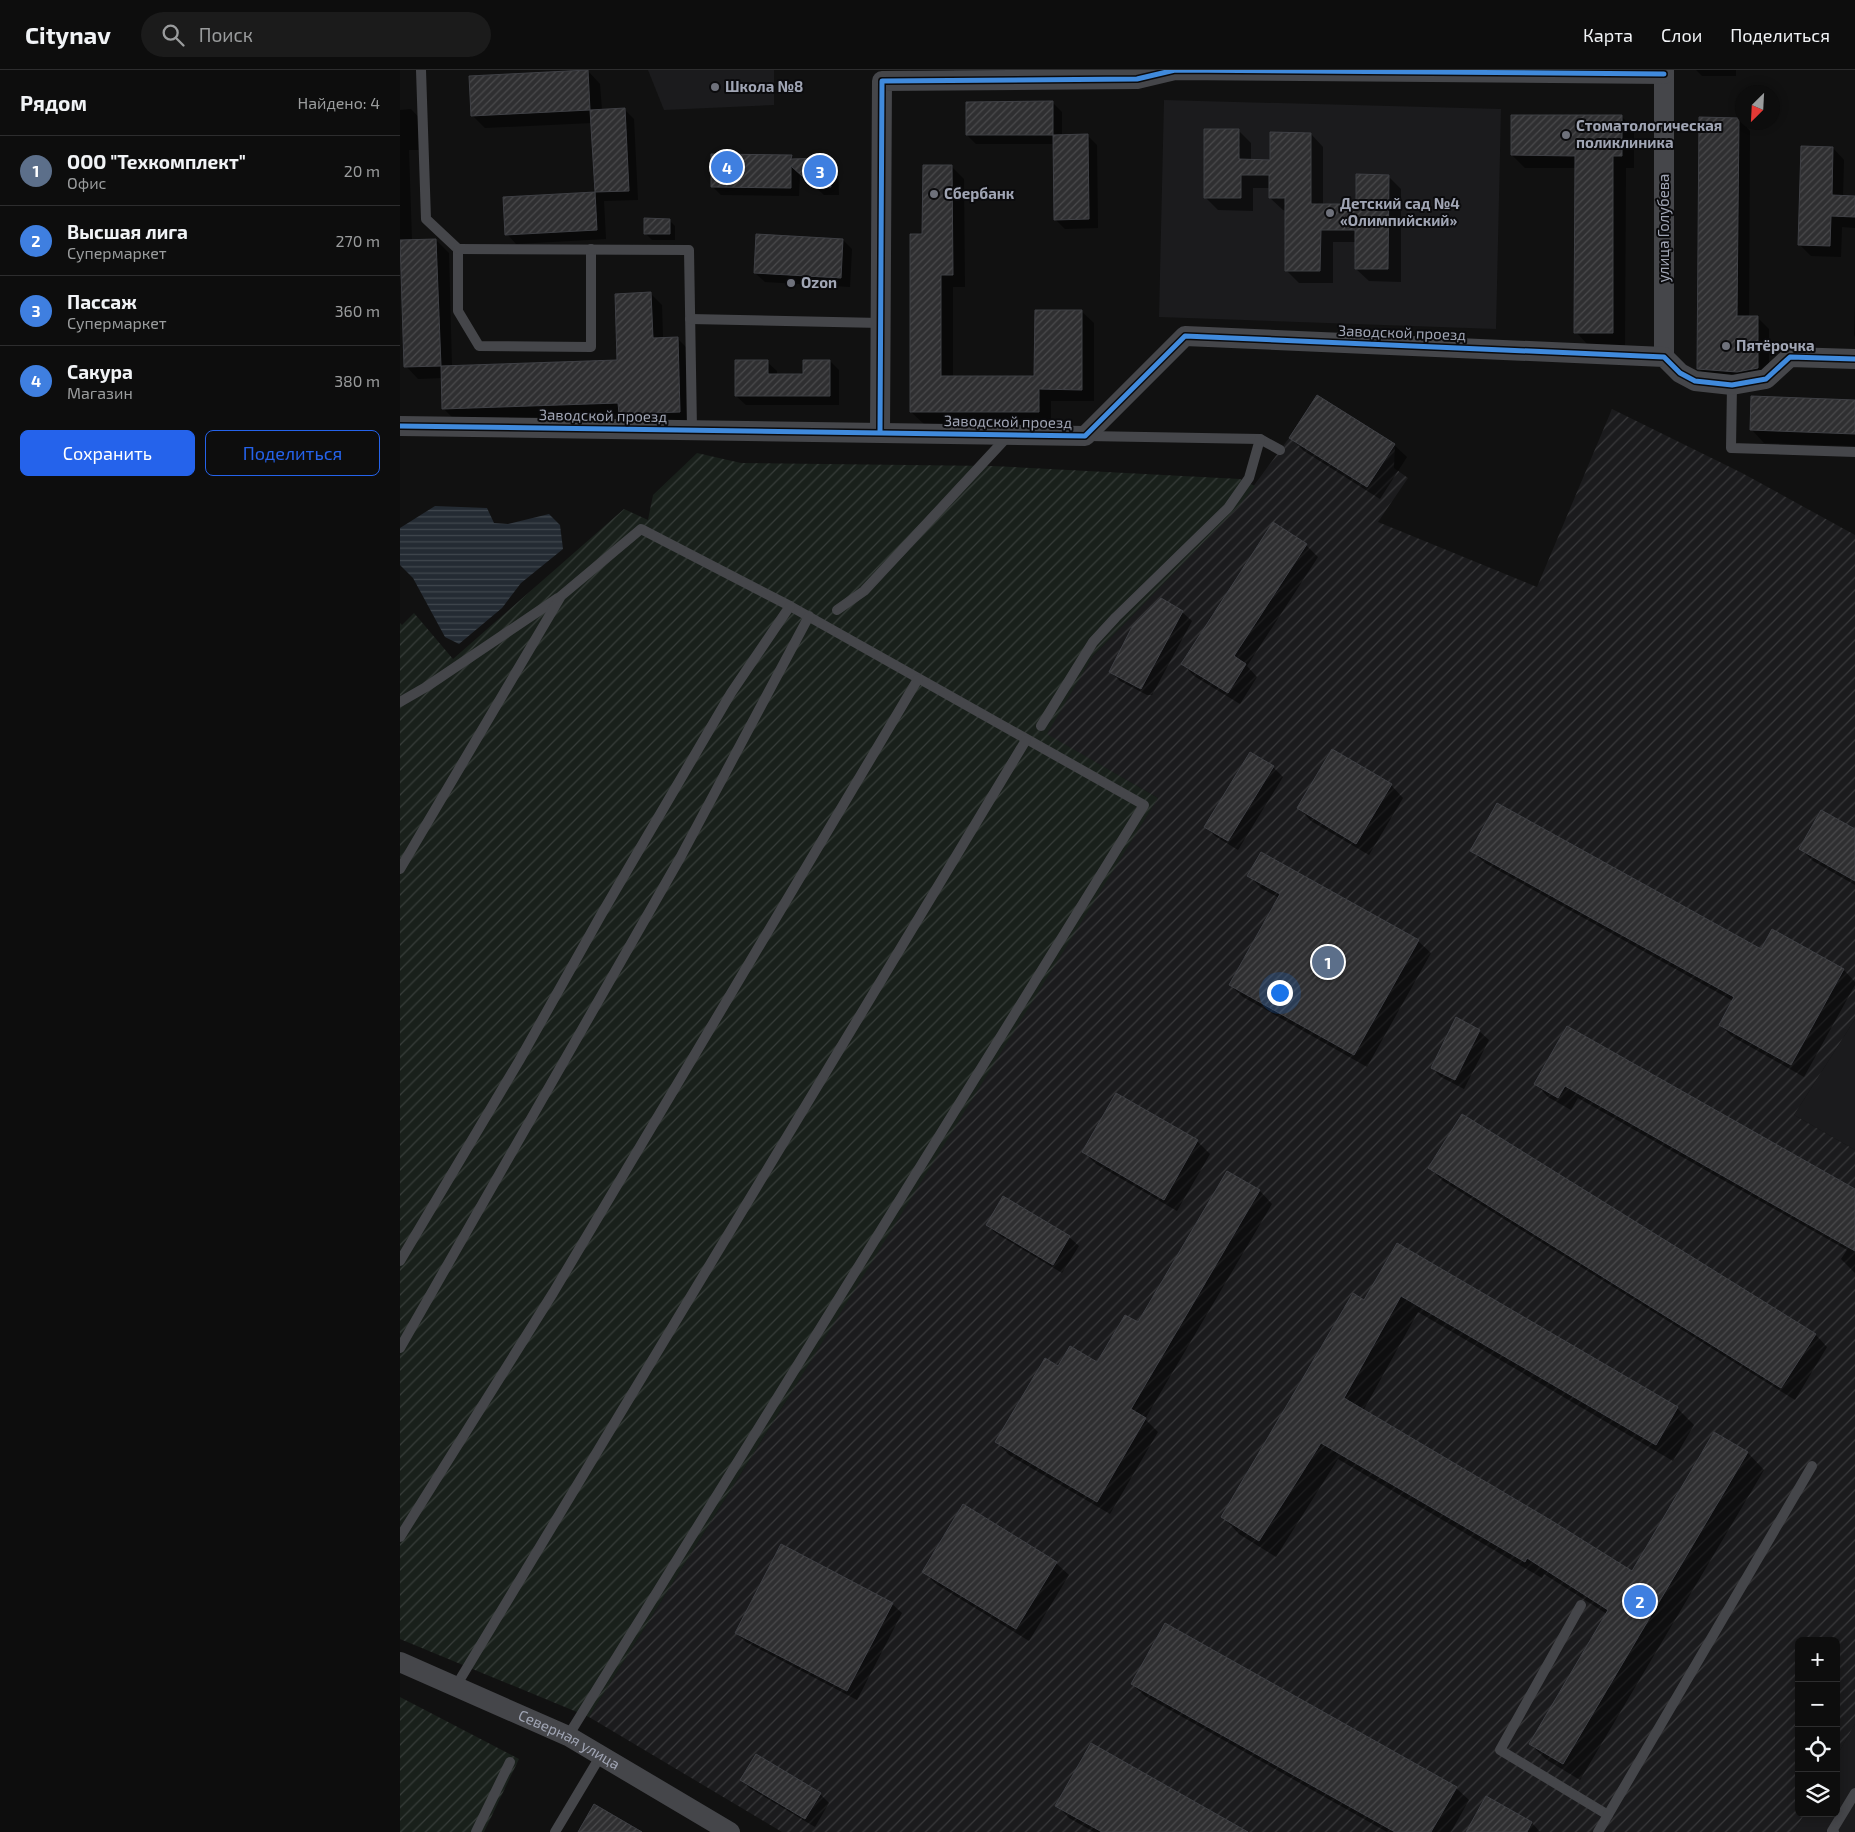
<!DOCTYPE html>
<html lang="ru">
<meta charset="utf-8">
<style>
body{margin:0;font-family:"Exo 2",sans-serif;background:#1b1b1b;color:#f1f3f6}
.controls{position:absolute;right:15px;bottom:15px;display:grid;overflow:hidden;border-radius:8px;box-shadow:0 2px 8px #0003}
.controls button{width:45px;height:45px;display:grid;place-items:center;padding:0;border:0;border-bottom:1px solid #2d2d2e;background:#0d0d0d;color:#f1f3f6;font:25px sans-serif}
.compass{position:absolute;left:1335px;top:15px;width:45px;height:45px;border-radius:50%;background:#0d0d0d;box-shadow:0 2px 8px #0003;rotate:204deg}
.you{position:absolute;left:879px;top:922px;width:18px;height:18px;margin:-12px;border:4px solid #fff;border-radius:50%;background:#1a73e8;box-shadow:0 0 0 8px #1a73e833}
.badge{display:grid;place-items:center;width:32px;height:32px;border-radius:50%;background:#2563eb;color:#fff;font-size:16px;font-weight:700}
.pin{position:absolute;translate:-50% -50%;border:2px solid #fff;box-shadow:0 1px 5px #0006}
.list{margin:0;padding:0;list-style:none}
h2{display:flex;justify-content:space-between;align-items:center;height:65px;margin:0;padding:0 20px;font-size:21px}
h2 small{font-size:16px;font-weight:400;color:#9a9c9d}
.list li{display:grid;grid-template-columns:32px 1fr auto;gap:15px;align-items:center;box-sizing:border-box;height:70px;padding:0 20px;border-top:1px solid #2d2d2e}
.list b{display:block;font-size:19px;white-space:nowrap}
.list p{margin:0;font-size:16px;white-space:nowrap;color:#9a9c9d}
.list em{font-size:16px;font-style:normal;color:#9a9c9d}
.actions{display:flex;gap:10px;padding:15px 20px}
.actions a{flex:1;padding:11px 0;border:1px solid #2563eb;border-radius:8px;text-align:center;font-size:18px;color:#2563eb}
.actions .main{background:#2563eb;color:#fff}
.icon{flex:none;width:28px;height:28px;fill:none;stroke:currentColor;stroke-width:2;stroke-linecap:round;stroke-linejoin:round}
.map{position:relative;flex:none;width:1455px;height:1762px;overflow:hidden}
header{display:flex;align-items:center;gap:30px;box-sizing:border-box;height:70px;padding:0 25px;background:#0d0d0d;border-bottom:1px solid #2d2d2e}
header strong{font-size:24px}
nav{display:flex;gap:28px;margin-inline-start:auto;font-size:18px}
.search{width:350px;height:45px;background:#1b1b1b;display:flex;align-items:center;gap:12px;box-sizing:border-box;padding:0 18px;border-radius:28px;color:#9a9c9d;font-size:19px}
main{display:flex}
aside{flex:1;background:#0d0d0d}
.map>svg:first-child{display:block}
</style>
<header>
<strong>Citynav</strong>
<div class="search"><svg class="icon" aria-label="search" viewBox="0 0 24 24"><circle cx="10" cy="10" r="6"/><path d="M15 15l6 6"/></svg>Поиск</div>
<nav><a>Карта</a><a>Слои</a><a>Поделиться</a></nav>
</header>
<main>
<aside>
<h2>Рядом<small>Найдено: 4</small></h2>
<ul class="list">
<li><span class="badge" style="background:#5c6f8a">1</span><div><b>ООО &quot;Техкомплект&quot;</b><p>Офис</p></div><em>20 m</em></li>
<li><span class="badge" style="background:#3f7fe0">2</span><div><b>Высшая лига</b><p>Супермаркет</p></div><em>270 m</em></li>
<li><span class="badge" style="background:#3f7fe0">3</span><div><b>Пассаж</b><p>Супермаркет</p></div><em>360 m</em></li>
<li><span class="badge" style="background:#3f7fe0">4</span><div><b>Сакура</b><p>Магазин</p></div><em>380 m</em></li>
</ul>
<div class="actions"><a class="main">Сохранить</a><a>Поделиться</a></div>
</aside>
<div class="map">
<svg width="1455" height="1762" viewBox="0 0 1455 1762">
<defs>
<pattern id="industrial-furrows" width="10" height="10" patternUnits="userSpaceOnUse" patternTransform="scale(1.25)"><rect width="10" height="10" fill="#1b1b1d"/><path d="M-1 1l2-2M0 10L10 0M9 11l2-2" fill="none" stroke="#39393b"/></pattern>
<pattern id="garden-furrows" width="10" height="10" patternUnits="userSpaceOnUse" patternTransform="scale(1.25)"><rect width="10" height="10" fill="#19201b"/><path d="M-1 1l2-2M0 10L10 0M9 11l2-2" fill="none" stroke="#373d3a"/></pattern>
<pattern id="water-rules" width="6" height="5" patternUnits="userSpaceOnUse" patternTransform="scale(1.25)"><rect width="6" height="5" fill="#242b33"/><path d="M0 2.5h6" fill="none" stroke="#40474e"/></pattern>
<pattern id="building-hatch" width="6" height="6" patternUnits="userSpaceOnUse" patternTransform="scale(1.25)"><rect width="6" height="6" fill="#2f2f31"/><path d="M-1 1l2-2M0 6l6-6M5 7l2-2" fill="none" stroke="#4a4a4c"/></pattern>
</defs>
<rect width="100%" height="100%" fill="#111"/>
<g fill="#1b1b1d">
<path d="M 248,0 L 374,0 L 374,35 L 264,40 Z"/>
<path d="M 764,30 L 1101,39 L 1096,259 L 759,247 Z"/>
<path d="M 1455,949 L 1455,1080 L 1394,1045 Z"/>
<path d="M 1455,1654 L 1455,1762 L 1394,1762 L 1405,1743 L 1436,1743 L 1436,1687 Z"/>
</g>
<path fill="url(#industrial-furrows)" d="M 917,325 L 995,374 L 994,398 L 1008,408 L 978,452 L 1137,517 L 1212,339 L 1342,403 L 1455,465 L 1455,949 L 1394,1045 L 1455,1080 L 1455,1654 L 1436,1687 L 1436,1571 L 1399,1571 L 1399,1743 L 1405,1743 L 1394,1762 L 382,1762 L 189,1647 L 380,1341 L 617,953 L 758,728 L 646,664 L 693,586 L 838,437 L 889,368 Z"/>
<g fill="url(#garden-furrows)">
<path d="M 297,383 L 341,393 L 592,396 L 840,409 L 855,416 L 838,437 L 693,586 L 647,664 L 758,728 L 380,1341 L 189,1647 L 0,1569 L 0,553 L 2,555 L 14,543 L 53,589 L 224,439 L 248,450 L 253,425 Z"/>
<path d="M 0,1627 L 119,1689 L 84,1762 L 0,1762 Z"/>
</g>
<path fill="url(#water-rules)" d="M 35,436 L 87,438 L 94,453 L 108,454 L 149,444 L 160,455 L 163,479 L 121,513 L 102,538 L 59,574 L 45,567 L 13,508 L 0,495 L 0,458 Z"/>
<g fill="#0007">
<path d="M 510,0 L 554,0 L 554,11 L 521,11 Z"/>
<path d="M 1296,0 L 1336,0 L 1336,6 L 1302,6 Z"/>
<path d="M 188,1 L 200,14 L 202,40 L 224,39 L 234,49 L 238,130 L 204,131 L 206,169 L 116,174 L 107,164 L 105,128 L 196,124 L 192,53 L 85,58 L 73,46 Z"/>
<path d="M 653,33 L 662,42 L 662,66 L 688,66 L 697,75 L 698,158 L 665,159 L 655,149 L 655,74 L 576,74 L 567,65 Z"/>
<path d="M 11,39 L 23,52 L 24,80 L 9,80 L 12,171 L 36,170 L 49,183 L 52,297 L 218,291 L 251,224 L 262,235 L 263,268 L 277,268 L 289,280 L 291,353 L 232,355 L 221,345 L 55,350 L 43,338 L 42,308 L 18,309 L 6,296 L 2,182 L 0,183 L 0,40 Z"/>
<path d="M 1222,47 L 1234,59 L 1234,98 L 1226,98 L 1225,275 L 1188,275 L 1176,262 L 1176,98 L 1125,98 L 1112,85 Z"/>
<path d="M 1339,49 L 1350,61 L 1349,247 L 1357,247 L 1369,259 L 1369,310 L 1310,310 L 1298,298 Z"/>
<path d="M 839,61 L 851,73 L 851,91 L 871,91 L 911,64 L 923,77 L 923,135 L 957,135 L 988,106 L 1001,119 L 1001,212 L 969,211 L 956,199 L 956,172 L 933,172 L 933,213 L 899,213 L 886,200 L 886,141 L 883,140 L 870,128 L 870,118 L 853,118 L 853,141 L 818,140 L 805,127 Z"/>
<path d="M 1433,78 L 1444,90 L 1443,126 L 1455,127 L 1455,158 L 1442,157 L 1441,187 L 1411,186 L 1399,174 Z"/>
<path d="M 391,87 L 395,90 L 429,89 L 438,98 L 439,125 L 424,125 L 400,102 L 399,126 L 321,125 L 312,116 Z"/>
<path d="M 552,97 L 564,109 L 565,217 L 553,217 L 553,308 L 636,308 L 681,241 L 694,253 L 694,331 L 651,331 L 651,354 L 524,354 L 511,342 L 523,165 Z"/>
<path d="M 269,150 L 275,156 L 275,170 L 252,170 L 246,164 Z"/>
<path d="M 443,170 L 452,179 L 450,217 L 365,212 L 355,203 Z"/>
<path d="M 1455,234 L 1455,267 L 1454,265 Z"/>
<path d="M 430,291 L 439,300 L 439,335 L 346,335 L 336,326 L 367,292 L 377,301 L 377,305 L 404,305 Z"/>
<path d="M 1455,331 L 1455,376 L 1364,373 L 1352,360 Z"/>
<path d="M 891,368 L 994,375 L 1007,387 L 980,429 L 904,381 Z"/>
<path d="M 906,475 L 918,487 L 847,596 L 857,607 L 840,634 L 794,606 L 783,594 Z"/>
<path d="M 782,542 L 792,551 L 752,625 L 747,625 L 720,611 L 710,601 Z"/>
<path d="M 850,683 L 873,697 L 883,707 L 838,780 L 815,766 L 806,757 Z"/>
<path d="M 991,715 L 1003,728 L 969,785 L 911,751 L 899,738 Z"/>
<path d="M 1455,761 L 1455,815 L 1413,791 L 1401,779 Z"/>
<path d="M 1072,781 L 1361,881 L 1372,861 L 1444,900 L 1455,912 L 1455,915 L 1404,1007 L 1333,967 L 1320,955 L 1333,931 L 1085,793 Z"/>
<path d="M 849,805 L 1018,871 L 1031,883 L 967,997 L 843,927 L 830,915 L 879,828 L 861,818 Z"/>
<path d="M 1167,958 L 1455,1121 L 1455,1203 L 1441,1189 L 1447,1180 L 1178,1028 L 1171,1040 L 1148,1027 L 1136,1014 Z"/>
<path d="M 1079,961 L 1089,970 L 1064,1019 L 1041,1007 L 1032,998 Z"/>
<path d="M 717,1024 L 797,1071 L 810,1084 L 777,1141 L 696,1094 L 684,1082 Z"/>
<path d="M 1030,1098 L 1415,1264 L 1427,1277 L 1395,1330 L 1043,1111 Z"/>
<path d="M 828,1103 L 860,1121 L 872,1134 L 745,1349 L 758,1362 L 710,1444 L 609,1385 L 597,1372 L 658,1298 L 697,1294 L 738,1254 Z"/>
<path d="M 587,1155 L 669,1167 L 679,1176 L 662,1203 L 597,1164 Z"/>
<path d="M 997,1174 L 1277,1338 L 1294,1355 L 1273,1391 L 1018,1242 L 963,1341 L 1232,1502 L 1314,1364 L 1348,1383 L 1364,1400 L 1180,1710 L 1147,1690 L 1130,1674 L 1207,1544 L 1144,1504 L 1142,1508 L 938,1389 L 876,1487 L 839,1464 L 823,1447 L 964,1231 Z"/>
<path d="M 656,1493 L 669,1505 L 629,1571 L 536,1514 L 523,1501 Z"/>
<path d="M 492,1534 L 502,1543 L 457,1630 L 346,1572 L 336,1563 Z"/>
<path d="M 732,1614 L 1056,1718 L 1069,1730 L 1051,1762 L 987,1762 L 745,1626 Z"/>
<path d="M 341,1710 L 420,1724 L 429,1733 L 415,1757 L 351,1719 Z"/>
<path d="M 1086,1728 L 1132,1753 L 1140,1762 L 1067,1762 Z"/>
<path d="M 657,1735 L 845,1762 L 694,1762 L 669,1748 Z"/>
</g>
<g fill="url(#building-hatch)" stroke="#3f4045">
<path d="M 188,0 L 190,40 L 71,46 L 69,6 Z"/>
<path d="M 653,31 L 653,65 L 566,65 L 566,32 Z"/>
<path d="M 225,38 L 229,121 L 195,122 L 190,40 Z"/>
<path d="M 1111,45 L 1222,45 L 1222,86 L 1213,86 L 1213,263 L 1174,263 L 1175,86 L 1111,85 Z"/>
<path d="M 1299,47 L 1339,48 L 1337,246 L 1358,246 L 1358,298 L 1337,302 L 1297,299 Z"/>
<path d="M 804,59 L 839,59 L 839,89 L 870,90 L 870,62 L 911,63 L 911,134 L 956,134 L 956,104 L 989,105 L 988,199 L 955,199 L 955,160 L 921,160 L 920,201 L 885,201 L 885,128 L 869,128 L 869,105 L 841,105 L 841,128 L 804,128 Z"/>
<path d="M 688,64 L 689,149 L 654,150 L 653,65 Z"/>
<path d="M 1401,76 L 1433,77 L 1432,125 L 1455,126 L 1455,147 L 1431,146 L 1430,176 L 1398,175 Z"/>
<path d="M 311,84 L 392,85 L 391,89 L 429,88 L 431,117 L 414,117 L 391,96 L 391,118 L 311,117 Z"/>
<path d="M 523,95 L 552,95 L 553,205 L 541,205 L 541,306 L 634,306 L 635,240 L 682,240 L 682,320 L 639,319 L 639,342 L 510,342 L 510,164 L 522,164 Z"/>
<path d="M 195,122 L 197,160 L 105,165 L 103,127 Z"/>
<path d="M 244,148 L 270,149 L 270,164 L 244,164 Z"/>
<path d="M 356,164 L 443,169 L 441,208 L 354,203 Z"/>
<path d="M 36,169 L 41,296 L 4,297 L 0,170 Z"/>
<path d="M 251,222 L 253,268 L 278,267 L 280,342 L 219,344 L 218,333 L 42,339 L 41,296 L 217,290 L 215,224 Z"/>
<path d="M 335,290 L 368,290 L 368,304 L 403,304 L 403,290 L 430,290 L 430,326 L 335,326 Z"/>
<path d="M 917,325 L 995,374 L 967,417 L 889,368 Z"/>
<path d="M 1351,326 L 1455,330 L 1455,364 L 1350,360 Z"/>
<path d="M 873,452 L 907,474 L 834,586 L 846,594 L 828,623 L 781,594 Z"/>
<path d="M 761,528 L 783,541 L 741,619 L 709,602 L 732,557 Z"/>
<path d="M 932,679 L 992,714 L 956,774 L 897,738 Z"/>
<path d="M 850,682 L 874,696 L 828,771 L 804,757 Z"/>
<path d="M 1097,733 L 1361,879 L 1372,859 L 1444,899 L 1391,995 L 1319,955 L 1334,927 L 1070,781 Z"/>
<path d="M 1421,740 L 1455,759 L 1455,811 L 1399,779 Z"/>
<path d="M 861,782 L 1019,870 L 954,985 L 829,915 L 880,824 L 847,806 Z"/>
<path d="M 1056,947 L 1080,960 L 1055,1010 L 1031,998 Z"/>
<path d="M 1167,956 L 1455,1119 L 1455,1181 L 1165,1016 L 1158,1028 L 1134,1014 Z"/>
<path d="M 716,1023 L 798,1070 L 764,1130 L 682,1082 Z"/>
<path d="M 1062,1044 L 1416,1264 L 1381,1318 L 1028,1098 Z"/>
<path d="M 827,1101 L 860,1120 L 731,1339 L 746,1348 L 697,1432 L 595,1372 L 645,1288 L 658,1296 L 670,1276 L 697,1292 L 725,1245 L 738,1252 Z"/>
<path d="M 603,1126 L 670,1166 L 653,1195 L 586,1155 Z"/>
<path d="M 997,1173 L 1278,1337 L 1256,1375 L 1001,1226 L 944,1328 L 1152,1451 L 1232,1501 L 1314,1362 L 1348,1382 L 1163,1694 L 1129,1674 L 1208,1540 L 1127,1488 L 1125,1492 L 921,1373 L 859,1471 L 821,1447 L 953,1223 L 964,1230 Z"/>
<path d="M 563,1434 L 657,1492 L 616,1559 L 522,1502 Z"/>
<path d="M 381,1474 L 493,1533 L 447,1621 L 335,1563 Z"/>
<path d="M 765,1553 L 1057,1717 L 1031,1762 L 995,1762 L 731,1614 Z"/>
<path d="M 691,1673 L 848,1762 L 702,1762 L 655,1736 Z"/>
<path d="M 356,1684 L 421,1723 L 405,1749 L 340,1710 Z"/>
<path d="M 1086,1726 L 1132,1752 L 1127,1762 L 1066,1762 Z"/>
<path d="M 194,1734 L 242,1762 L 178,1762 Z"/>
</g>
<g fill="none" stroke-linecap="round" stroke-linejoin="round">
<g stroke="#45464a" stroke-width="10">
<path d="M 21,0 L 26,149 L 58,179 L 58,241 L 79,276 L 191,277 L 191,179"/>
<path d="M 58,179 L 289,180 L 292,359"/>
<path d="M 290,249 L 481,253"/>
<path d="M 1332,315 L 1331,378 L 1455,382"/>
<path d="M 687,366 L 860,369 L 880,380"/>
<path d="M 437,540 L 464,521 L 609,365"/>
<path d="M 0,632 L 26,617 L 158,528"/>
<path d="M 641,656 L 693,572 L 716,547 L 828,438 L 849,408 L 860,369"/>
<path d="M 0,799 L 161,526 L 241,459 L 390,536 L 744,735 L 168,1666"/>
<path d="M 0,1191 L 119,991 L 201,845 L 331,623 L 390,536"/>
<path d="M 0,1278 L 280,788 L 409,546"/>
<path d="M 0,1467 L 153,1223 L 518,609"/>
<path d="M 1181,1535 L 1100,1680 L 1208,1745"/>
<path d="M 56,1616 L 626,670"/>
<path d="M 76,1762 L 110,1692"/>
<path d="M 155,1762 L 201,1685"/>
<path d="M 1198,1762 L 1412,1396"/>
<path d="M 1434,1762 L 1432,1761 L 1455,1723"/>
</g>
<g stroke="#45464a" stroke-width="20">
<path d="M 1264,0 L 1264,287"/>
<path d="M 0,356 L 685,366 L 785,266 L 1264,287 L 1280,303 L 1295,311 L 1332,315 L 1366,309 L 1390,287 L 1455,289"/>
<path d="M 480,362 L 482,11 L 737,9 L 775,0 L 1264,4"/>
<path id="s1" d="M 0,1592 L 168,1666 L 330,1762"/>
</g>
<defs>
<g id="cycleway">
<path d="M 0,356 L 685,366 L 785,266 L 1264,287 L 1280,303 L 1295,311 L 1332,315 L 1366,309 L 1390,287 L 1455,289"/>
<path d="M 480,362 L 482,11 L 737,9 L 775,0 L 1264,4"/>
</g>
</defs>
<use href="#cycleway" stroke="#0b0b0d" stroke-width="8"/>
<use href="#cycleway" stroke="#408adc" stroke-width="5"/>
</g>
<g fill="#6e717b" stroke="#0b0b0d" stroke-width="2">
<circle cx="315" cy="17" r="5"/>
<circle cx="1166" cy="65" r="5"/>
<circle cx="534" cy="124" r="5"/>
<circle cx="930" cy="143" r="5"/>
<circle cx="391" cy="213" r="5"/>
<circle cx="1326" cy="276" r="5"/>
</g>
<g text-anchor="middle" stroke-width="4" stroke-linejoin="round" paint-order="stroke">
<g font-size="15" font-weight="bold" fill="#a0a5b4" stroke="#0b0b0d" text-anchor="start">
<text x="325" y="22">Школа №8</text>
<text x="1176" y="61">Стоматологическая<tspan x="1176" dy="17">поликлиника</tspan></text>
<text x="544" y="129">Сбербанк</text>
<text x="940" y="139">Детский сад №4<tspan x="940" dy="17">«Олимпийский»</tspan></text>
<text x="401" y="218">Ozon</text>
<text x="1336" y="281">Пятёрочка</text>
</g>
<g font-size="15" fill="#a0a5b4" stroke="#0b0b0d">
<text transform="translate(1264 158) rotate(-90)" y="5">улица Голубева</text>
<text transform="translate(1002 263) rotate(2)" y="5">Заводской проезд</text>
<text transform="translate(203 346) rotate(1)" y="5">Заводской проезд</text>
<text transform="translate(608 352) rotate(1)" y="5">Заводской проезд</text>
<text dy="5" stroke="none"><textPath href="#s1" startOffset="186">Северная улица</textPath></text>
</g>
</g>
</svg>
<div class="controls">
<button>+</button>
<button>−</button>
<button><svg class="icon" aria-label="locate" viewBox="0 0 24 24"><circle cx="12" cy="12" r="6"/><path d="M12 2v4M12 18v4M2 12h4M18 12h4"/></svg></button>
<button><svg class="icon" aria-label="layers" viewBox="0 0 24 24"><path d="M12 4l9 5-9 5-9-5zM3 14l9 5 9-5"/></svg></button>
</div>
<svg class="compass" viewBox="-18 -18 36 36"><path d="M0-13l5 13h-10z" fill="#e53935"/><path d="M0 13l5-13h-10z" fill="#9a9c9d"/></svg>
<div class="you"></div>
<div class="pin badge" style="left:928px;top:892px;background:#5c6f8a">1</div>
<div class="pin badge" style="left:1240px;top:1531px;background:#3f7fe0">2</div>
<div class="pin badge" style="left:420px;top:101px;background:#3f7fe0">3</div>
<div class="pin badge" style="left:327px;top:97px;background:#3f7fe0">4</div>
</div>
</main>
